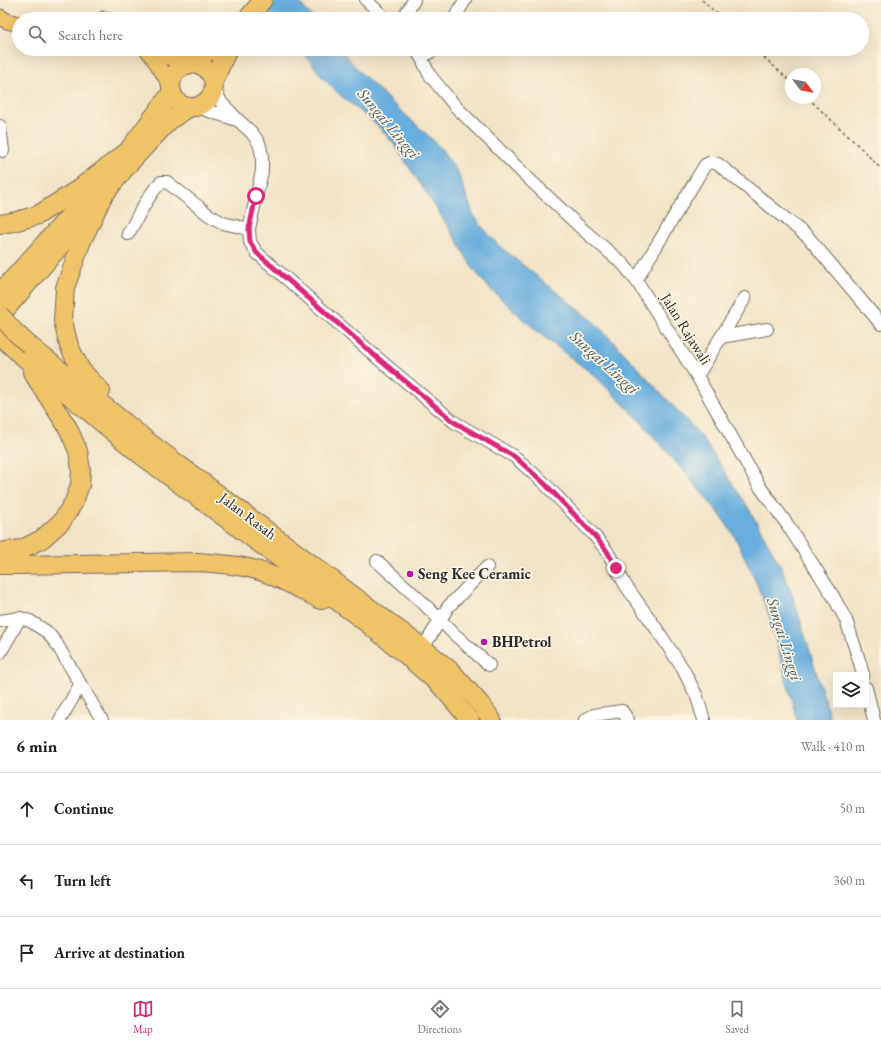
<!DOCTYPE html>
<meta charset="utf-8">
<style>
body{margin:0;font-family:"EB Garamond",serif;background:#f6f6f6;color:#222}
.controls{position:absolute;right:12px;bottom:12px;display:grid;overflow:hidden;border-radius:0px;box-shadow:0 4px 16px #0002}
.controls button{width:36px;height:36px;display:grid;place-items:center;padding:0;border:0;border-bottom:1px solid #e0e0e0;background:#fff;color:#222;font:20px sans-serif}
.compass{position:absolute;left:785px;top:68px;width:36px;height:36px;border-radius:50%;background:#fff;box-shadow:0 4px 16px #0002;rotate:122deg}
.stop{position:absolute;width:12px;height:12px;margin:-9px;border:3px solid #db2777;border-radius:50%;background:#fff}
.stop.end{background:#db2777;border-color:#fff;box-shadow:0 1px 4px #0008}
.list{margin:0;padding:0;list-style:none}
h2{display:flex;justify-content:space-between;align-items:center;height:52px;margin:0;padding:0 16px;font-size:17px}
h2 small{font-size:13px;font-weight:400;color:#767676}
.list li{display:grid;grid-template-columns:26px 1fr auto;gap:12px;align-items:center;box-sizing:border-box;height:72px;padding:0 16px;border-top:1px solid #e0e0e0}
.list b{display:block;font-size:15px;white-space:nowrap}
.list em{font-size:13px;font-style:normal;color:#767676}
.icon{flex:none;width:22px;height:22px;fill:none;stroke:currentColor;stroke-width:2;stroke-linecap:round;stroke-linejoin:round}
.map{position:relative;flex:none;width:881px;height:720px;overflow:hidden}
.search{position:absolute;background:#fff;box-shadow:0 4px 16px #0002;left:12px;right:12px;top:12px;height:44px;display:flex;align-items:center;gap:10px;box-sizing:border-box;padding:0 14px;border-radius:22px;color:#767676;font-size:15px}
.sheet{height:268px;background:#fff}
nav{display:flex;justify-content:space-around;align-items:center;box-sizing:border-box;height:56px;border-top:1px solid #e0e0e0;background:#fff;font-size:11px;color:#767676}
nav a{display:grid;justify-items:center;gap:2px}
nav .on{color:#db2777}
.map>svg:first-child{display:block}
</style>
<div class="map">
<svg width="881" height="720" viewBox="0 0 881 720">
<rect width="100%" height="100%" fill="#fcf5e5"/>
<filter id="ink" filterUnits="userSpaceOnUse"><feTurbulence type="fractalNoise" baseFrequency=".025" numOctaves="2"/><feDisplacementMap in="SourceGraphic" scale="8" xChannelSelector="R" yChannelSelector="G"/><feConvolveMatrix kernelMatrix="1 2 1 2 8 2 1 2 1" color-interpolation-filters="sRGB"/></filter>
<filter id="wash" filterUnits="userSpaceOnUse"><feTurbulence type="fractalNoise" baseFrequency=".012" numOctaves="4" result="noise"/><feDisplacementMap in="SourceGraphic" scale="16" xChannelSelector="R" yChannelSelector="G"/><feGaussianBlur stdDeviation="0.9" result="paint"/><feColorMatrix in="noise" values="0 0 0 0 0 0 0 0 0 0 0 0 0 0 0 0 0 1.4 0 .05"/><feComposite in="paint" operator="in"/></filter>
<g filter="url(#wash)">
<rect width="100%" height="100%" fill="#f1e3c6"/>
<g fill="#67aede" stroke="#496c84">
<path d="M 256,0 L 297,0 L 314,19 L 275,19 Z"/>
<path d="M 301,49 L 340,49 L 359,71 L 391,102 L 431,138 L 443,151 L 458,173 L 473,214 L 483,228 L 499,246 L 593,321 L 610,338 L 701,436 L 748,507 L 782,569 L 794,600 L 831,720 L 797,720 L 769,615 L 757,584 L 735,537 L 719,513 L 679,466 L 641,422 L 595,376 L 539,333 L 487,286 L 472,267 L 456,239 L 394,144 L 377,125 L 340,95 L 322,77 Z"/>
</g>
</g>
<g filter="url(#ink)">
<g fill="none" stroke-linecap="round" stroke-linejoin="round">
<defs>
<g id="minor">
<path d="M 366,0 L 386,19"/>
<path d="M 403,19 L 414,0"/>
<path d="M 454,19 L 465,0"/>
<path d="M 415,49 L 421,57 L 429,74 L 441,89 L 456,107 L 529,179 L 580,227 L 623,264 L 636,280 L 697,376 L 760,487 L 787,524 L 833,596 L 846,620 L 860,663 L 863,675"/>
<path d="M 421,57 L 436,49"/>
<path d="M 214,88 L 221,102 L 238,120 L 252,133 L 259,143 L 262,155 L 262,171 L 249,229 L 250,242 L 257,253 L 381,361 L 454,422 L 515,457 L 544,483 L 593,534 L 607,551 L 626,586 L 656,628 L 683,669 L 697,697 L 704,720"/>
<path d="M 197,107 L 237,120"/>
<path d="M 0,126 L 3,151"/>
<path d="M 128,234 C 138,217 147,196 161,182 L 167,182 L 209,215 L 223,223 L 249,229"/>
<path d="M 636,280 L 705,165 L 711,162 L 718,164 L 808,237 L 881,324"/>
<path d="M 721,337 L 767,329"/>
<path d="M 697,376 L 745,298"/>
<path d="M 377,561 L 420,600 L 453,633 L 489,665"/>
<path d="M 0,621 L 20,618 L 30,621 L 47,632 L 56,643 L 102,720"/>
<path d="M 423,648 L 448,607 L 487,567"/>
<path d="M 0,653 L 20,618"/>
<path d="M 866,688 L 874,720"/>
<path d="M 60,720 L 80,685"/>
<path d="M 585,720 L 594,715 L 622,711 L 628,720"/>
</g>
<g id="major">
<path d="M 0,17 L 7,21 L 19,24"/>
<path d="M 104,19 L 106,19"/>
<path d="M 147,49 L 155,60 L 171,86"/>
<path d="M 156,49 L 169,57 L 191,64"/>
</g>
<g id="highway">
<path d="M 247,19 L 263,0"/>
<path d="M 195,63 C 200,65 205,67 208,71 C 227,92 195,121 176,100 C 171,94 170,87 172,80 C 175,68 185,65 195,63 Z"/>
<path d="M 195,63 L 205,54 L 214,49"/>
<path d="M 214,81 L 228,49"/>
<path d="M 130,148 L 172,92"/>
<path d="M 0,224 L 13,222 L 38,215 L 77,190 L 128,151"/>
<path d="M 0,293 L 97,185"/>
<path d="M 0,316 L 103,196 L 127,166 L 151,140 L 170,120 L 190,107"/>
<path d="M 0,336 L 21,355 L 142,456 L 368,624 L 400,650 L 440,685 L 470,720"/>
<path d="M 29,345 L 150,443 L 423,648 L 451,671 L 482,706 L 492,720"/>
<path d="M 101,391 L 81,370 L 69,346 L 63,321 L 65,288 L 81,243 L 103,196"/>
<path d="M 0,552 L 22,549 L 42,539 L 62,521 L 74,502 L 80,485 L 81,470 L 78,451 L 68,428 L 32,372"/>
<path d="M 0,565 L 17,565 L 198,562 C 222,564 246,565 268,574 C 286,581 303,591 321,600"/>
</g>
</defs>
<use href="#minor" stroke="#706b61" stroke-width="14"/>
<use href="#major" stroke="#706b61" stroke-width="17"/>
<use href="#highway" stroke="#706b61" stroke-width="20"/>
<g stroke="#706b61" stroke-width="1.5" stroke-dasharray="3 3" stroke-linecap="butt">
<path d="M 702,0 L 723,19"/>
<path d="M 755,49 L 791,82"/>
<path d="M 808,98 L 862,149 L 881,169"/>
</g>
<use href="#minor" stroke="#fff" stroke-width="12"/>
<use href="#major" stroke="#f1c369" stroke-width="15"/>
<use href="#highway" stroke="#f1c369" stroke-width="18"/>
<defs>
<path id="highway-bridge" d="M 0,315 L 14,331 L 29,345"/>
</defs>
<use href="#highway-bridge" stroke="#706b61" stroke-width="20" stroke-linecap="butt"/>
<use href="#highway-bridge" stroke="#f1c369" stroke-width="18"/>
</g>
</g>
<g fill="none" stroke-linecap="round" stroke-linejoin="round" filter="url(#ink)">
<path stroke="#db2777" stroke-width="5" d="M 256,196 L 249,229 L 250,242 L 257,253 L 381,361 L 454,422 L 515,457 L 544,483 L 593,534 L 607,551 L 616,568"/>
</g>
<g fill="#b5179e" stroke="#fcf5e5" stroke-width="1.5">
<circle cx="410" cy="574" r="4"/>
<circle cx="484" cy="642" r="4"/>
</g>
<g text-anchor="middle" stroke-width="3.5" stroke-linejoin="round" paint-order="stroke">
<g font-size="15" fill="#2b2b2b" stroke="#fcf5e5">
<text transform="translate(686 329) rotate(58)" y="5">Jalan Rajawali</text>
<text transform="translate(248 516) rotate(37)" y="5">Jalan Rasah</text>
</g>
<g font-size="15" font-weight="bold" fill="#2b2b2b" stroke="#fcf5e5" text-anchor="start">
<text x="418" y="579">Seng Kee Ceramic</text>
<text x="492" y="647">BHPetrol</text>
</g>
<g font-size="16" font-style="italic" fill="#40596a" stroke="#fcf5e5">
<text transform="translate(389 123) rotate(50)" y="6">Sungai Linggi</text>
<text transform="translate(605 362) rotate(42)" y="6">Sungai Linggi</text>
<text transform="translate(785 639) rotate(73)" y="6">Sungai Linggi</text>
</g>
</g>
</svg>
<div class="controls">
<button><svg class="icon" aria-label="layers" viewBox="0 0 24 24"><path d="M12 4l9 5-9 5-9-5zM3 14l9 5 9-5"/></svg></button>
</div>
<svg class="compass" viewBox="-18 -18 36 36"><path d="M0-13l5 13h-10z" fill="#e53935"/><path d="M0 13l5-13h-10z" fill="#767676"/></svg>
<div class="stop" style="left:256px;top:196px"></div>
<div class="stop end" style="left:616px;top:568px"></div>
<div class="search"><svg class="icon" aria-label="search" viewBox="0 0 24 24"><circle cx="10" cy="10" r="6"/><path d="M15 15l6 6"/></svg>Search here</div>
</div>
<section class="sheet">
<h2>6 min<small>Walk · 410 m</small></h2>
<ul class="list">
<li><svg class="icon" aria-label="ahead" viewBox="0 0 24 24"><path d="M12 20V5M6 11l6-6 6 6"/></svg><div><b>Continue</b></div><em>50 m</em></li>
<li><svg class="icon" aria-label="left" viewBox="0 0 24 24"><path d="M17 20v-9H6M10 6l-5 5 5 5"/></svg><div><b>Turn left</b></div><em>360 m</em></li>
<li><svg class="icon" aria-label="arrive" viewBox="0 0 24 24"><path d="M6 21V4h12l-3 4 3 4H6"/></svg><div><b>Arrive at destination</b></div></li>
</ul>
</section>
<nav>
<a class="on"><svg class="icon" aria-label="map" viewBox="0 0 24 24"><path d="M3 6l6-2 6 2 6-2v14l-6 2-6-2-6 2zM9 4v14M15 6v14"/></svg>Map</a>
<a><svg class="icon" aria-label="directions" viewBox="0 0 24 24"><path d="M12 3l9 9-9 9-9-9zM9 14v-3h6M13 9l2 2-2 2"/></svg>Directions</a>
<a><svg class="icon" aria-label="saved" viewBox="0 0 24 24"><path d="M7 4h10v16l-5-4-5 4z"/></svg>Saved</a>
</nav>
